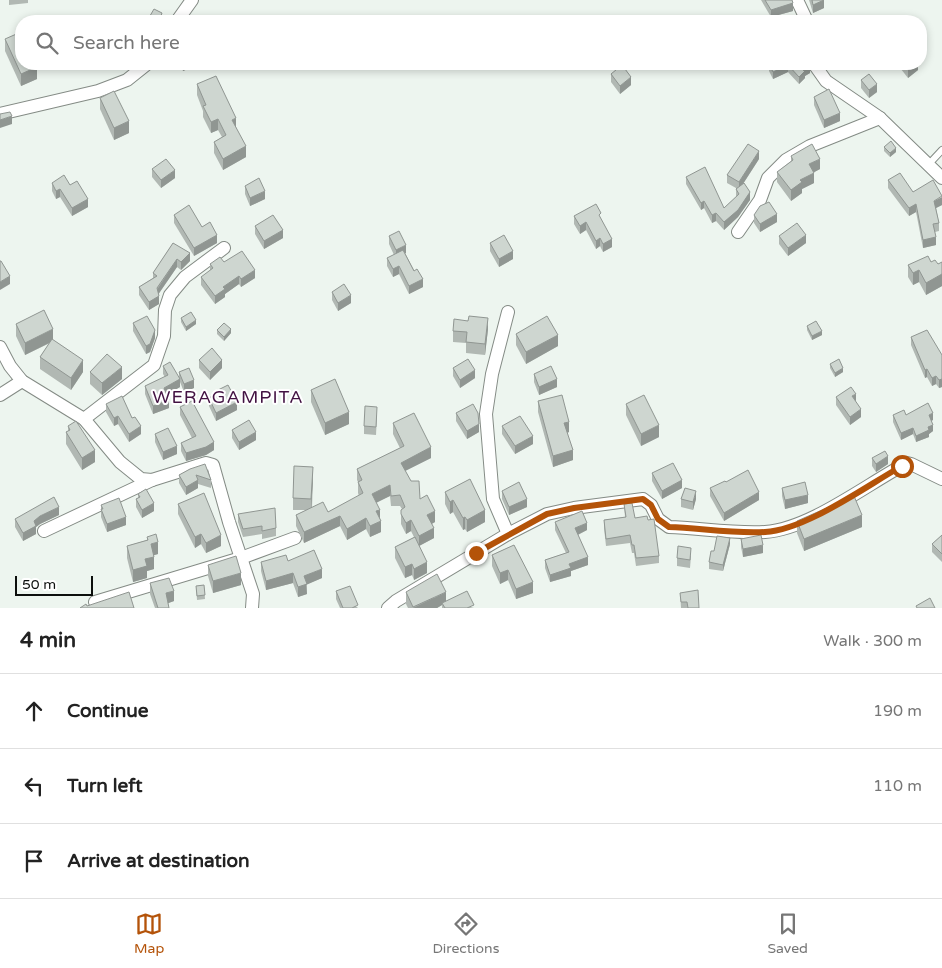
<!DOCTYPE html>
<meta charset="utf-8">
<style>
body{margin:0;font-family:"Varela Round",sans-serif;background:#f6f6f6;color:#222}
.scale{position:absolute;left:15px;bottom:12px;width:78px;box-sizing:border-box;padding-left:5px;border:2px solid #0c0f0d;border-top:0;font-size:14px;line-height:18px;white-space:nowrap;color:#0c0f0d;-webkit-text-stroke:4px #fff;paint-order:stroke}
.stop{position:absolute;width:15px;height:15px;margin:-11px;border:4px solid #b45309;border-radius:50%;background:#fff}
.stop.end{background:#b45309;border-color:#fff;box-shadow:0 1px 5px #0008}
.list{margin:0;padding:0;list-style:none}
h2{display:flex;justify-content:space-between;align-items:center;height:65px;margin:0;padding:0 20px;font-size:21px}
h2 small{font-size:16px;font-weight:400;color:#767676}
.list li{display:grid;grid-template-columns:32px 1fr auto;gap:15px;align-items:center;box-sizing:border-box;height:75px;padding:0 20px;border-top:1px solid #e0e0e0}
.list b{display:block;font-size:19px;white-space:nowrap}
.list em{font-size:16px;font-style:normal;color:#767676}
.icon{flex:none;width:28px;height:28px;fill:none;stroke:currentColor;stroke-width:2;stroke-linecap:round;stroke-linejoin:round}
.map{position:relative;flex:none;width:942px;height:608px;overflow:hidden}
.search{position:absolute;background:#fff;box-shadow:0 2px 8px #0003;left:15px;right:15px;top:15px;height:55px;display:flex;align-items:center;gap:12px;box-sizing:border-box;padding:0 18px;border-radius:20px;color:#767676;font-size:19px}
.sheet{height:290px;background:#fff}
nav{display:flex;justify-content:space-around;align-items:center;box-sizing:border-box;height:70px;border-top:1px solid #e0e0e0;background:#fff;font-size:14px;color:#767676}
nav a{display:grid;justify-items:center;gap:2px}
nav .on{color:#b45309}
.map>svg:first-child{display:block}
</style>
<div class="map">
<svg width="942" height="608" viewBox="0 0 942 608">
<rect width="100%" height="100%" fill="#edf5ef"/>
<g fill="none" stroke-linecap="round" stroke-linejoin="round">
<defs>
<path id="service" d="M 928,165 L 942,150"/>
<g id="minor">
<path d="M 797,0 L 807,21"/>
<path d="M 177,21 L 192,0"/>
<path d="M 814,64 L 826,81 L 880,118 L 942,178"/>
<path d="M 0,114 L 98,91 L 127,80 L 147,64"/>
<path d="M 738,232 L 760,200 L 768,178 L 786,160 L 810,146 L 880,118"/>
<path d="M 508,312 L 492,374 L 486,414 L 493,499 L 508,534"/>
<path d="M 0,347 L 10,366 L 22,381 L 84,419 L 120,462 L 141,479 L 152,480 L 206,463 L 213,465 L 229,522 L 253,594 L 252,608"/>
<path d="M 0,395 L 22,381"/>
<path d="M 84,419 L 154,365 L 164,336 L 165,310 L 170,295 L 185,277 L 224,248"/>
<path d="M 44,531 L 152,480"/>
<path d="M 95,602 L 241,558 L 295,538"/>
<path d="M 388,608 L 396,601 L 508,534 L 547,514 L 574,508 L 643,499 L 651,505 L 658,519 L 669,527 C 699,528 735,534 765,532 C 810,529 867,484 907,463 L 911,464 L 942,479"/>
</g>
</defs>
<use href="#service" stroke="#848b85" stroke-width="8"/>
<use href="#minor" stroke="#848b85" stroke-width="14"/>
<use href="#service" stroke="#fff" stroke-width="6"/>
<use href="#minor" stroke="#fff" stroke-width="12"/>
</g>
<g fill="#b1b8b3">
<path d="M 9,0 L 28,0 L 28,3 L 9,5 Z"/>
<path d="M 761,0 L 792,0 L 793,11 L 771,17 Z"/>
<path d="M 809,0 L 824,0 L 824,8 L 813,13 Z"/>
<path d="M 5,39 L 37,79 L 21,86 L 5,51 Z"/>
<path d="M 179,64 L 199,64 L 183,71 Z"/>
<path d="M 769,64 L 809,64 L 810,73 L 805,76 L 805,78 L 799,84 L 788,72 L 773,79 L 769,71 Z"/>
<path d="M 897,64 L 918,64 L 918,70 L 908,78 Z"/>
<path d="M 611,74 L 631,85 L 620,94 L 611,82 Z"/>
<path d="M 861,80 L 877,92 L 869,98 L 861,88 Z"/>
<path d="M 197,84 L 236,127 L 246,157 L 223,170 L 214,153 L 214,142 L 222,137 L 218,130 L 211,133 L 203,117 L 203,111 L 197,95 Z"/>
<path d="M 814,97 L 840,121 L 824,128 L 814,105 Z"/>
<path d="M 100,98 L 129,133 L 114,140 L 100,109 Z"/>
<path d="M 884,147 L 896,152 L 890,157 L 884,151 Z"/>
<path d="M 791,156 L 820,169 L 814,172 L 814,183 L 802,189 L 802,193 L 791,201 L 777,182 L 777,172 L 791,161 Z"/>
<path d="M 759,159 L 743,184 L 750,200 L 738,217 L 724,230 L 716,221 L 712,223 L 704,208 L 701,210 L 686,184 L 686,177 L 724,208 L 736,197 L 736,188 L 727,183 L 727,175 Z"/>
<path d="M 152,169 L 175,178 L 161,188 L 152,177 Z"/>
<path d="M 888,180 L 942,205 L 936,208 L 939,223 L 939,231 L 935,232 L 936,245 L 923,248 L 916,212 L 909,216 L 888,188 Z"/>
<path d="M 52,183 L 70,185 L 88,207 L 72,216 L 60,197 L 56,199 L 52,191 Z"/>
<path d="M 245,186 L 265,199 L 250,206 L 245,194 Z"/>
<path d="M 174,215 L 202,227 L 217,243 L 194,256 L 174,223 Z"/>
<path d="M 754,215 L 777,222 L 760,232 L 754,223 Z"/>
<path d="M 574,216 L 601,220 L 612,247 L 603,252 L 600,246 L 596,249 L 586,230 L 580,234 L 574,224 Z"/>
<path d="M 255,226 L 283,238 L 264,249 L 255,234 Z"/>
<path d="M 389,236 L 406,253 L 405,253 L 423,287 L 409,294 L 399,274 L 393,277 L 387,266 L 387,258 L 394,255 L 389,244 Z"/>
<path d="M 779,236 L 806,243 L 788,256 L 779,244 Z"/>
<path d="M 173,243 L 190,261 L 181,270 L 177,267 L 158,295 L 159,304 L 149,310 L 139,295 L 139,287 L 153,278 L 153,273 Z"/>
<path d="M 490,243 L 513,259 L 499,267 L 490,251 Z"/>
<path d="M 224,262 L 255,278 L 241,287 L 239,284 L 225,294 L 225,297 L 215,304 L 201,285 L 201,277 L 210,271 L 210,264 Z"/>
<path d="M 931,262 L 938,264 L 942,262 L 942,286 L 926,295 L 919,282 L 913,285 L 908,277 L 908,265 Z"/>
<path d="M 332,292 L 351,303 L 338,311 L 332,300 Z"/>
<path d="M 181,318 L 196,324 L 186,331 L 181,322 Z"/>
<path d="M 133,323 L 155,338 L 150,352 L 146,354 L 133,331 Z"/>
<path d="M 16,324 L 53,340 L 83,372 L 71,390 L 40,369 L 40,357 L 50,343 L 25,355 L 16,336 Z"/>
<path d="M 807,326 L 822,335 L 812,340 L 807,330 Z"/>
<path d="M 488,329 L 485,355 L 466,353 L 466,343 L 453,342 L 453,331 Z"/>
<path d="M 217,330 L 231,333 L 224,341 L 217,334 Z"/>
<path d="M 516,334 L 558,346 L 526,364 L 516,345 Z"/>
<path d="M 911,337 L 942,355 L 942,387 L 939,388 L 936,384 L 932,386 L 927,377 L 925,378 L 911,345 Z"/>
<path d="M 199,360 L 222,368 L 210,380 L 199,368 Z"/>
<path d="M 830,364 L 843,372 L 835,377 L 830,368 Z"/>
<path d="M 163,366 L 179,378 L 179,372 L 194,388 L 184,392 L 180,382 L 180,387 L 166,395 L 169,408 L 153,414 L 145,394 L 145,386 L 165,377 L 163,374 Z"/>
<path d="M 453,368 L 475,378 L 460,388 L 453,376 Z"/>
<path d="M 90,372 L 122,379 L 102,395 L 90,384 Z"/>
<path d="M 534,374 L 557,387 L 539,395 L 534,382 Z"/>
<path d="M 311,390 L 349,424 L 325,435 L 311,402 Z"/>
<path d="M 214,392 L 237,410 L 216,421 L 209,406 L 209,398 L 214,395 Z"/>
<path d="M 836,397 L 856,402 L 861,417 L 850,425 L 836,405 Z"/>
<path d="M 538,401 L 569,432 L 567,433 L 573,460 L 553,467 L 538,412 Z"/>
<path d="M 106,404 L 141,434 L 129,442 L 118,424 L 114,426 L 106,412 Z"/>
<path d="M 626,404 L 659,437 L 641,446 L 626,415 Z"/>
<path d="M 180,407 L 214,450 L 206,455 L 186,461 L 181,451 L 181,443 L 192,438 L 180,415 Z"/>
<path d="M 456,413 L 479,432 L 467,439 L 456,421 Z"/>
<path d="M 377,415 L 376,435 L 364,434 L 364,426 Z"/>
<path d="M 893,415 L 906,415 L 933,420 L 931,421 L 933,431 L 929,434 L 929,437 L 916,442 L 913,434 L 901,440 L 893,422 Z"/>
<path d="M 393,423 L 431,458 L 405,471 L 420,499 L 435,522 L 432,524 L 434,538 L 419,546 L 427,573 L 414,580 L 412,575 L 405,578 L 395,558 L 395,547 L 414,537 L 411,531 L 406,534 L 401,524 L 401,514 L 402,509 L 400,506 L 391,506 L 390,496 L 376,502 L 380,519 L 381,532 L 370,537 L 366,529 L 347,540 L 340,526 L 304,543 L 296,526 L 296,515 L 306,510 L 293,510 L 293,498 L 313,479 L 312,508 L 328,512 L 359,496 L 358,493 L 358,482 L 357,480 L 357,469 L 400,448 L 393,434 Z"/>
<path d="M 68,426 L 95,462 L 82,470 L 66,444 L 66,432 L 68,431 Z"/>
<path d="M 502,426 L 533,444 L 515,454 L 502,434 Z"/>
<path d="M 232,430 L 256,440 L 239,450 L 232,438 Z"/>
<path d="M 155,434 L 177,454 L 163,460 L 155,442 Z"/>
<path d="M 872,458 L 888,464 L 876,472 L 872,466 Z"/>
<path d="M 190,469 L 211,480 L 211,488 L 198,484 L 198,488 L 186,495 L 179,483 L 179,475 Z"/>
<path d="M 652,473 L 682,488 L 662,499 L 652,481 Z"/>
<path d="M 726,482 L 759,500 L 724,521 L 710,496 L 710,488 Z"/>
<path d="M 782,488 L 808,503 L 785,509 L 782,496 Z"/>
<path d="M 502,491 L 527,507 L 509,515 L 502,499 Z"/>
<path d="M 445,492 L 485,522 L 467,532 L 465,529 L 463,530 L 453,512 L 450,514 L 445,504 Z"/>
<path d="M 138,494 L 154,511 L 142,518 L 136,507 L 136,499 L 138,498 Z"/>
<path d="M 681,499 L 696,499 L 693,510 L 681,507 Z"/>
<path d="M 178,504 L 221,546 L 206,553 L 201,544 L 195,548 L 178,514 Z"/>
<path d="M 624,504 L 635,518 L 648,520 L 659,556 L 659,563 L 636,566 L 634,553 L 632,553 L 630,543 L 606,546 L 604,528 L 604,520 L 625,517 Z"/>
<path d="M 101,505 L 126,525 L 107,532 L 101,517 Z"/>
<path d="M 238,514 L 276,528 L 276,536 L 262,539 L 262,534 L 243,537 L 238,522 Z"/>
<path d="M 59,515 L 40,524 L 36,527 L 36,534 L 23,541 L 15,527 L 15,519 Z"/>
<path d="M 797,521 L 862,527 L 804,551 L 797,533 Z"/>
<path d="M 555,522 L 587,530 L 578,535 L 588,565 L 571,571 L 571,576 L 550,582 L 545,568 L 545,560 L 566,553 L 555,530 Z"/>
<path d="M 942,535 L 942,562 L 932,552 L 932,544 Z"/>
<path d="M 147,537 L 158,554 L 154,555 L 154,569 L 147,571 L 147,578 L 133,582 L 127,558 L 127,546 L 147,540 Z"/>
<path d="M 741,539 L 763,553 L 743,557 L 741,547 Z"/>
<path d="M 730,544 L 723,571 L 709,569 L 709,562 Z"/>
<path d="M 514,545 L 533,593 L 516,599 L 508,580 L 500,584 L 492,566 L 492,555 Z"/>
<path d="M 691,556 L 690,568 L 677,566 L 677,558 Z"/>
<path d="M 288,561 L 322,578 L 307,584 L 307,594 L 298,597 L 293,583 L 266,590 L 261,571 L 261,562 Z"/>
<path d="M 208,565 L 241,585 L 213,593 L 208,576 Z"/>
<path d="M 150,583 L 174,601 L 168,603 L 169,608 L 155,608 L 150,594 Z"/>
<path d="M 204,585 L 205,599 L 197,600 L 196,586 Z"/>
<path d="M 336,591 L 358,608 L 340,608 L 336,599 Z"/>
<path d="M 406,592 L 446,601 L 474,608 L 442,608 L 442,605 L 437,608 L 408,608 L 406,604 Z"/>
<path d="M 680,593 L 699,608 L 681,608 Z"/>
</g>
<g fill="#909692">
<path d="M 824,0 L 824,8 L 813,13 L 813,5 Z"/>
<path d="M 793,3 L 793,11 L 771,17 L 771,10 Z"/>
<path d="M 162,13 L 162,21 L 159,21 Z"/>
<path d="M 183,64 L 199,64 L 183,71 Z"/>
<path d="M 916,64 L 918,64 L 918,70 L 908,78 L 908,70 Z"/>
<path d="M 788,65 L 788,72 L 773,79 L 773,72 Z"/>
<path d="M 810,66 L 810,73 L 805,76 L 805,78 L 799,84 L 799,77 L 803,70 Z"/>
<path d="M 37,67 L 37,79 L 21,86 L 21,74 Z"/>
<path d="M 631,77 L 631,85 L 620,94 L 620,86 Z"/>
<path d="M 877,84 L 877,92 L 869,98 L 869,90 Z"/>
<path d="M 840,113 L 840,121 L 824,128 L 824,120 Z"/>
<path d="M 12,116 L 12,124 L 0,128 L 0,120 Z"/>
<path d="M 236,118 L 236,129 L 232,120 Z"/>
<path d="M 218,119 L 218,130 L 211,133 L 211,122 Z"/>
<path d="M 129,121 L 129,133 L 114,140 L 114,128 Z"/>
<path d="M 246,146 L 246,157 L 223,170 L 223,159 Z"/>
<path d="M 896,148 L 896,152 L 890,157 L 890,153 Z"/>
<path d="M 759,151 L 759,159 L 739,190 L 739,182 Z"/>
<path d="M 820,159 L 820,169 L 809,175 L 809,164 Z"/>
<path d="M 175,170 L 175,178 L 161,188 L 161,180 Z"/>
<path d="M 814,173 L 814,183 L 802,189 L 802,193 L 791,201 L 791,190 L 800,180 Z"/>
<path d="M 60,189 L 60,197 L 56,199 L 56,191 Z"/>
<path d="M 265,191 L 265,199 L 250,206 L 250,198 Z"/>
<path d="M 750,192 L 750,200 L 738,217 L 724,230 L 724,222 Z"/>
<path d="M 942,197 L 942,205 L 934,209 L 934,201 Z"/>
<path d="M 88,199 L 88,207 L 72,216 L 72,208 Z"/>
<path d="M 704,201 L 704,208 L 701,210 L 701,203 Z"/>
<path d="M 916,204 L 916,212 L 909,216 L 909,208 Z"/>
<path d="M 716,213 L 716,221 L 712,223 L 712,215 Z"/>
<path d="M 777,214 L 777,222 L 760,232 L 760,224 Z"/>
<path d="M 586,222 L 586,230 L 580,234 L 580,226 Z"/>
<path d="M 283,230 L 283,238 L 264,249 L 264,241 Z"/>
<path d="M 217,235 L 217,243 L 194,256 L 194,248 Z"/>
<path d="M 806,235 L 806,243 L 788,256 L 788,248 Z"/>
<path d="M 936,237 L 936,245 L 923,248 L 923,240 Z"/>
<path d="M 600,238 L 600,246 L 596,249 L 596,241 Z"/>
<path d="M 612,239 L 612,247 L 603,252 L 603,244 Z"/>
<path d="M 406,245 L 406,253 L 396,258 L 396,250 Z"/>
<path d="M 513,251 L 513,259 L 499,267 L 499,259 Z"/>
<path d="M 190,253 L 190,261 L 181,270 L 181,262 Z"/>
<path d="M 177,259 L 177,267 L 157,296 L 159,296 L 159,304 L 149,310 L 149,302 Z"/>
<path d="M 399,266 L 399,274 L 393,277 L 393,269 Z"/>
<path d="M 255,270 L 255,278 L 241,287 L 241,279 Z"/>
<path d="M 919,270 L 919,282 L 913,285 L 913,273 Z"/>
<path d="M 942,274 L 942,286 L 926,295 L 926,283 Z"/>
<path d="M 10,276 L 10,284 L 0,290 L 0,282 Z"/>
<path d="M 239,276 L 239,284 L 225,294 L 225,297 L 215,304 L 215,296 L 223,287 Z"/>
<path d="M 423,279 L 423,287 L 409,294 L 409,286 Z"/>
<path d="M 351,295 L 351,303 L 338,311 L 338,303 Z"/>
<path d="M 488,318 L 488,329 L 485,355 L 485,344 Z"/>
<path d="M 196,320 L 196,324 L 186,331 L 186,327 Z"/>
<path d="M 53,329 L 53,341 L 25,355 L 25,343 Z"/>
<path d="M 231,329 L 231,333 L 224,341 L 224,337 Z"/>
<path d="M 155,330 L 155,338 L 150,352 L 146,354 L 146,346 Z"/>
<path d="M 822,331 L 822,335 L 812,340 L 812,336 Z"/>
<path d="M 558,335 L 558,346 L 526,364 L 526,352 Z"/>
<path d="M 83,360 L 83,372 L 71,390 L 71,378 Z"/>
<path d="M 222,360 L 222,368 L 210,380 L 210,372 Z"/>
<path d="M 122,367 L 122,379 L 102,395 L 102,383 Z"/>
<path d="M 843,368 L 843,372 L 835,377 L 835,373 Z"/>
<path d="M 927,369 L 927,377 L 925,378 L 925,370 Z"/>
<path d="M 475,370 L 475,378 L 460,388 L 460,380 Z"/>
<path d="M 936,376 L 936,384 L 932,386 L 932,378 Z"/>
<path d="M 180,379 L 180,387 L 164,396 L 164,388 Z"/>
<path d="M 557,379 L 557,387 L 539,395 L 539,387 Z"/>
<path d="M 942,379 L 942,387 L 939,388 L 939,380 Z"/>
<path d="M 194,380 L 194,388 L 184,392 L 184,384 Z"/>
<path d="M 856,394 L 856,402 L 852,396 Z"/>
<path d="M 169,400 L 169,408 L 153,414 L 153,406 Z"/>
<path d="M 237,402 L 237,410 L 216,421 L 216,413 Z"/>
<path d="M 861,409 L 861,417 L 850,425 L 850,417 Z"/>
<path d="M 349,412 L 349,424 L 325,435 L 325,423 Z"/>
<path d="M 933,413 L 933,420 L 929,422 L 929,415 Z"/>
<path d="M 118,416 L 118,424 L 114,426 L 114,418 Z"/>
<path d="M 569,422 L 569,432 L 564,434 L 564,423 Z"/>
<path d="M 479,424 L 479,432 L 467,439 L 467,431 Z"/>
<path d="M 659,425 L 659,437 L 641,446 L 641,434 Z"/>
<path d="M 933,425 L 933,431 L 929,434 L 929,437 L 916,442 L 916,436 L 928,427 Z"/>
<path d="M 141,426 L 141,434 L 129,442 L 129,434 Z"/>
<path d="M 913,428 L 913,434 L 901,440 L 901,433 Z"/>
<path d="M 256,432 L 256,440 L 239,450 L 239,442 Z"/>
<path d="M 533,436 L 533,444 L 515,454 L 515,446 Z"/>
<path d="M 214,442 L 214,450 L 206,455 L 186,461 L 186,453 Z"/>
<path d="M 177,446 L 177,454 L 163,460 L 163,452 Z"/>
<path d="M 431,447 L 431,458 L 401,473 L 401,463 Z"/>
<path d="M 95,450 L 95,462 L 82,470 L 82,458 Z"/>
<path d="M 573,450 L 573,460 L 553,467 L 553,456 Z"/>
<path d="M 888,456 L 888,464 L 876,472 L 876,464 Z"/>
<path d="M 313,467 L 313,479 L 311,511 L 311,499 Z"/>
<path d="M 198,480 L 198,488 L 186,495 L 186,487 Z"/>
<path d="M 682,480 L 682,488 L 662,499 L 662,491 Z"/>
<path d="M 390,485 L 390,496 L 372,505 L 372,494 Z"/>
<path d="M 696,491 L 696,499 L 693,510 L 693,502 Z"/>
<path d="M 759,492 L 759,500 L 724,521 L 724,513 Z"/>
<path d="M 808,495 L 808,503 L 785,509 L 785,500 Z"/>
<path d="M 527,499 L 527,507 L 509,515 L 509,507 Z"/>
<path d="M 453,500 L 453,512 L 450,514 L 450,502 Z"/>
<path d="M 154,503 L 154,511 L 142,518 L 142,510 Z"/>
<path d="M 59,507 L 59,515 L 40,524 L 36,527 L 36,534 L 23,541 L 23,533 L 34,521 L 40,516 Z"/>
<path d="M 380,510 L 380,520 L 376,511 Z"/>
<path d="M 485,510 L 485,522 L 467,532 L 467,520 Z"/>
<path d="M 435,511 L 435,522 L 427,526 L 427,515 Z"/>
<path d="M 862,515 L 862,527 L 804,551 L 804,539 Z"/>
<path d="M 340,516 L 340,526 L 304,543 L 304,532 Z"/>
<path d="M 126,517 L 126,525 L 107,532 L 107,524 Z"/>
<path d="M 465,517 L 465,529 L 463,530 L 463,518 Z"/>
<path d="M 366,518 L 366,529 L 347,540 L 347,529 Z"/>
<path d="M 411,520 L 411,531 L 406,534 L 406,523 Z"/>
<path d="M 381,521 L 381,532 L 370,537 L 370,526 Z"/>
<path d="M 587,523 L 587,530 L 575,536 L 575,528 Z"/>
<path d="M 434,528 L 434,538 L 419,546 L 419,536 Z"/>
<path d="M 201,534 L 201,544 L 195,548 L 195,537 Z"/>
<path d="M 221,535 L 221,546 L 206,553 L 206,543 Z"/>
<path d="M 730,538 L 730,544 L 723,571 L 723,565 Z"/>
<path d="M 158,542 L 158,554 L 151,556 L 151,544 Z"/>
<path d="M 763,545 L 763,553 L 743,557 L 743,549 Z"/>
<path d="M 154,557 L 154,569 L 147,571 L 147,578 L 133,582 L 133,570 L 145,559 Z"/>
<path d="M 588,557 L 588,565 L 571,571 L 571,576 L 550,582 L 550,575 L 569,564 Z"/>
<path d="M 427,562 L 427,573 L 414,580 L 414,569 Z"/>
<path d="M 412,564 L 412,575 L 405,578 L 405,567 Z"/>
<path d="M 322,569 L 322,578 L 306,585 L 307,594 L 298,597 L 298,587 L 304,576 Z"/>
<path d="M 508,570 L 508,580 L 500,584 L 500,573 Z"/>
<path d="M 241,573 L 241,585 L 213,593 L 213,581 Z"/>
<path d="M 293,573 L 293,583 L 266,590 L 266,581 Z"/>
<path d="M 533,582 L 533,593 L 516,599 L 516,589 Z"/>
<path d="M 174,591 L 174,601 L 166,604 L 166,593 Z"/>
<path d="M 446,592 L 446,604 L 442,603 L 442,605 L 437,608 L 413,608 Z"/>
</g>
<g fill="#ced6d0" stroke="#909692">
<path d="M 765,0 L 792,0 L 793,3 L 771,10 Z"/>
<path d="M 812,0 L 824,0 L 813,5 Z"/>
<path d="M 154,9 L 162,13 L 159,21 L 147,21 Z"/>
<path d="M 21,32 L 21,64 L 35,64 L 37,67 L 21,74 L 5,39 Z"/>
<path d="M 769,64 L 809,64 L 810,66 L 803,70 L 805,71 L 799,77 L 788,65 L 773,72 Z"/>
<path d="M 903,64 L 916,64 L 908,70 Z"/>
<path d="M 622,65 L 631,77 L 620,86 L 611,74 Z"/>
<path d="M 869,74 L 877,84 L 869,90 L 861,80 Z"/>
<path d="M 216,76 L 236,118 L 232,120 L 246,146 L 223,159 L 214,142 L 226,135 L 218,119 L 211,122 L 203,106 L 206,105 L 197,84 Z"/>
<path d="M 829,89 L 840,113 L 824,120 L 814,97 Z"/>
<path d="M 114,91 L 129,121 L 114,128 L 100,98 Z"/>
<path d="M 10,112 L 12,116 L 0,120 L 0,114 Z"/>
<path d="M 891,141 L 896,148 L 890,153 L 884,147 Z"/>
<path d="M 748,144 L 759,151 L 739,182 L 727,175 Z"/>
<path d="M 812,144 L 820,159 L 809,164 L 814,173 L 800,180 L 802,182 L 791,190 L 777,172 L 793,160 L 791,156 Z"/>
<path d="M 166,159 L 175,170 L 161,180 L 152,169 Z"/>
<path d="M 705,167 L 724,208 L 739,194 L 736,189 L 744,183 L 750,192 L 738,210 L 724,222 L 716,213 L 712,215 L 704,201 L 701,203 L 686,177 Z"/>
<path d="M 900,173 L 913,192 L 933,180 L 942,196 L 934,201 L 939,223 L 933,224 L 936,237 L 923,240 L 916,204 L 909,208 L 888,180 Z"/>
<path d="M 64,175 L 70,185 L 77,181 L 88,199 L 72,208 L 60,189 L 56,191 L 52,183 Z"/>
<path d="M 259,178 L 265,191 L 250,198 L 245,186 Z"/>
<path d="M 769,202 L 777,214 L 760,224 L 754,215 L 760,206 Z"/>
<path d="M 596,204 L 601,213 L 599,215 L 612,239 L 603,244 L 600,238 L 596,241 L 586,222 L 580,226 L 574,216 Z"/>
<path d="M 189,205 L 202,227 L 210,222 L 217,235 L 194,248 L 174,215 Z"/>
<path d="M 273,215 L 283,230 L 264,241 L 255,226 Z"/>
<path d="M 797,223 L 806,235 L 788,248 L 779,236 Z"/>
<path d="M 399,231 L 406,245 L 396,250 L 389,236 Z"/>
<path d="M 504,235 L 513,251 L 499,259 L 490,243 Z"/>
<path d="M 173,243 L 190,253 L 181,262 L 177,259 L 157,288 L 159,296 L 149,302 L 139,287 L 157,276 L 153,273 Z"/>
<path d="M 403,250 L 414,271 L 417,269 L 423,279 L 409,286 L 399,266 L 393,269 L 387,258 Z"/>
<path d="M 242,251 L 255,270 L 241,279 L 239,276 L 223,287 L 225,289 L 215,296 L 201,277 L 213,268 L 210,264 L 220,257 L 224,262 Z"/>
<path d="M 928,256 L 931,262 L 935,260 L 938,264 L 942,262 L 942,274 L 926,283 L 919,270 L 913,273 L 908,265 Z"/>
<path d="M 0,261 L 1,261 L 10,276 L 0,282 Z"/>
<path d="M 344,284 L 351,295 L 338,303 L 332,292 Z"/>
<path d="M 44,310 L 53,329 L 25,343 L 16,324 Z"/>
<path d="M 191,312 L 196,320 L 186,327 L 181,318 Z"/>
<path d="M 147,316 L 155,330 L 150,344 L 146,346 L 133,323 Z"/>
<path d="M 469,316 L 488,318 L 485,344 L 466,342 L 467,332 L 453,331 L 454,319 L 468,321 Z"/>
<path d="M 547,316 L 558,335 L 526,352 L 516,334 Z"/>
<path d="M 816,321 L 822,331 L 812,336 L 807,326 Z"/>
<path d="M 224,323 L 231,329 L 224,337 L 217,330 Z"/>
<path d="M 927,330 L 942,355 L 942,379 L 939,380 L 936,376 L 932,378 L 927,369 L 925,370 L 911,337 Z"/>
<path d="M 52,339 L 83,360 L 71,378 L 40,357 Z"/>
<path d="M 212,348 L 222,360 L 210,372 L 199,360 Z"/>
<path d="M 107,354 L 122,367 L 102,383 L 90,372 Z"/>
<path d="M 468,359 L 475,370 L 460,380 L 453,368 Z"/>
<path d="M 839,359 L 843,368 L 835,373 L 830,364 Z"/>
<path d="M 170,362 L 180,379 L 164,388 L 169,400 L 153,406 L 145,386 L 168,375 L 163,366 Z"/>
<path d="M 551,366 L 557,379 L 539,387 L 534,374 Z"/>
<path d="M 189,368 L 194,380 L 184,384 L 179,372 Z"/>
<path d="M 335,379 L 349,412 L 325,423 L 311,390 Z"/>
<path d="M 228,385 L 237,402 L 216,413 L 209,398 L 216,394 L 214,392 Z"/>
<path d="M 851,387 L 856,394 L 852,396 L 861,409 L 850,417 L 836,397 Z"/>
<path d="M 562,395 L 569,422 L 564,423 L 573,450 L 553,456 L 538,401 Z"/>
<path d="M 644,395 L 659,425 L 641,434 L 626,404 Z"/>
<path d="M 122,396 L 132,418 L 135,417 L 141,426 L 129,434 L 118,416 L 114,418 L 106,404 Z"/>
<path d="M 192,401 L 214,442 L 206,447 L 186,453 L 181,443 L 196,436 L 180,407 Z"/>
<path d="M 928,403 L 933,413 L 929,415 L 933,425 L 928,427 L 929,430 L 916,436 L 913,428 L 901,433 L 893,415 L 904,410 L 906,415 Z"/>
<path d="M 473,404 L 478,413 L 479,424 L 467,431 L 456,413 Z"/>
<path d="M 365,406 L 377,407 L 376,427 L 364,426 Z"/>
<path d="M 414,413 L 431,447 L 401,463 L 411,481 L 419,481 L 420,499 L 427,495 L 435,511 L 427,515 L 434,528 L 419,536 L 411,520 L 406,523 L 401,514 L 401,510 L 405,507 L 400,495 L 391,496 L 390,485 L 372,494 L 380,510 L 376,511 L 381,521 L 370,526 L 366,518 L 347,529 L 340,516 L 304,532 L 296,515 L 323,502 L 328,512 L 363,493 L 358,482 L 362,480 L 357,469 L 404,446 L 393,423 Z"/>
<path d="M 520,416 L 533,436 L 515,446 L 502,426 Z"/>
<path d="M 249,420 L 256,432 L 239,442 L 232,430 Z"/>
<path d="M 76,421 L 95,450 L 82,458 L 66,432 L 70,430 L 68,426 Z"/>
<path d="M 168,428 L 177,446 L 163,452 L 155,434 Z"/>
<path d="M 885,451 L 888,456 L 876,464 L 872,458 Z"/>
<path d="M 673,463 L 682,480 L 662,491 L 652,473 Z"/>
<path d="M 205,464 L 211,480 L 196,475 L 198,480 L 186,487 L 179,475 L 190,469 Z"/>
<path d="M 294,466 L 313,467 L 311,499 L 293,498 Z"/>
<path d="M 748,470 L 759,492 L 724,513 L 710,488 L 725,481 L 726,482 Z"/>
<path d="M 470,479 L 485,510 L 467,520 L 465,517 L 463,518 L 453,500 L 450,502 L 445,492 Z"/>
<path d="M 519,482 L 527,499 L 509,507 L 502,491 Z"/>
<path d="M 805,482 L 808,495 L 785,500 L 782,488 Z"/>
<path d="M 685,488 L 696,491 L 693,502 L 681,499 Z"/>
<path d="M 146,489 L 154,503 L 142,510 L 136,499 L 140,497 L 138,494 Z"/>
<path d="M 204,493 L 221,535 L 206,543 L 201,534 L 195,537 L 178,504 Z"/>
<path d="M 854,496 L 862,515 L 804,539 L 797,521 Z"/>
<path d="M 54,497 L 59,507 L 40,516 L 34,521 L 36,526 L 23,533 L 15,519 Z"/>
<path d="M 119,498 L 126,517 L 107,524 L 101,509 L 103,509 L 101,505 Z"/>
<path d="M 632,503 L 635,518 L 647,516 L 648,520 L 654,519 L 659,556 L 636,558 L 634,545 L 632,545 L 630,535 L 606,539 L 604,520 L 626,517 L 624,504 Z"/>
<path d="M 275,508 L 276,528 L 262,531 L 262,526 L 243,529 L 238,514 Z"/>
<path d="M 582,511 L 587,523 L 575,528 L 588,557 L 569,564 L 571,568 L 550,575 L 545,560 L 569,552 L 555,522 Z"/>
<path d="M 156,534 L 158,542 L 151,544 L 154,557 L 145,559 L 147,566 L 133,570 L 127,546 L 148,540 L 147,537 Z"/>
<path d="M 761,535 L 763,545 L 743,549 L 741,539 Z"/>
<path d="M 942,535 L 942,554 L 932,544 Z"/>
<path d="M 717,536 L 730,538 L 723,565 L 709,562 L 711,551 L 714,551 Z"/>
<path d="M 415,537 L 427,562 L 414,569 L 412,564 L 405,567 L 395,547 Z"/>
<path d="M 514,545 L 533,582 L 516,589 L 508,570 L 500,573 L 492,555 Z"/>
<path d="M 678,546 L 691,548 L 690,560 L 677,558 Z"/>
<path d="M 314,550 L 322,569 L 304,576 L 307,584 L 298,587 L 293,573 L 266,581 L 261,562 L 286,555 L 288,561 Z"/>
<path d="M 236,556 L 241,573 L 213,581 L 208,565 Z"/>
<path d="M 437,574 L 446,592 L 413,607 L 406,592 Z"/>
<path d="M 169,578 L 174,591 L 166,593 L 169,608 L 158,608 L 150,583 Z"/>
<path d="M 204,585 L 205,595 L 197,596 L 196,586 Z"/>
<path d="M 350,586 L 358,605 L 352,608 L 343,608 L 336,591 Z"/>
<path d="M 698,590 L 699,608 L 688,608 L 687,602 L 681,602 L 680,593 Z"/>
<path d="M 467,591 L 474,605 L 467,608 L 445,608 L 442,603 Z"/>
<path d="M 129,592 L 134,608 L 80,608 L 86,604 L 87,606 Z"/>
<path d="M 930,598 L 935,608 L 917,608 L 916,606 Z"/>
</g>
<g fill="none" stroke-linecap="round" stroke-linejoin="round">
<path stroke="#b45309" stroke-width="6" d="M 476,553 L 547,514 L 574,508 L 643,499 L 651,505 L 658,519 L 669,527 C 700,528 733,534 765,532 C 806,530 866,486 902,466"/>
</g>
<g text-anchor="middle" stroke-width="4" stroke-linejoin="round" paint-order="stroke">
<g font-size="18" letter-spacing="1" fill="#421242" stroke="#fff">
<text x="228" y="403">WERAGAMPITA</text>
</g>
</g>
</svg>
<div class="scale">50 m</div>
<div class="stop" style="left:902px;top:466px"></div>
<div class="stop end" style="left:476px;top:553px"></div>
<div class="search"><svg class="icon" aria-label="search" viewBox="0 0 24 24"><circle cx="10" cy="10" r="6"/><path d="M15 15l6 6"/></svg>Search here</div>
</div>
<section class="sheet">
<h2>4 min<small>Walk · 300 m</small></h2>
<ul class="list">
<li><svg class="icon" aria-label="ahead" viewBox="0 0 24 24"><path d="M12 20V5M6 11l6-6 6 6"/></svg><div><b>Continue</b></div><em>190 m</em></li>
<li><svg class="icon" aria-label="left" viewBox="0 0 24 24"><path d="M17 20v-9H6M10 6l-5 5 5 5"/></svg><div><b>Turn left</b></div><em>110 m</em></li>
<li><svg class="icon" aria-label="arrive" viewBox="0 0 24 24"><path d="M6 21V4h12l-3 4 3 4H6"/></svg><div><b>Arrive at destination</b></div></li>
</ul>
</section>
<nav>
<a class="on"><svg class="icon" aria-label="map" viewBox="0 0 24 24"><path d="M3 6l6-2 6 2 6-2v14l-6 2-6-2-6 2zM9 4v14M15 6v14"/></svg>Map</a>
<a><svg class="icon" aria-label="directions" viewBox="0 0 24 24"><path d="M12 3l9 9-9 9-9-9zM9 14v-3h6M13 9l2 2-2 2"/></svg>Directions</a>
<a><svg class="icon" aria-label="saved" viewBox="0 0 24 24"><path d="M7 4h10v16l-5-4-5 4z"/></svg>Saved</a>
</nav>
